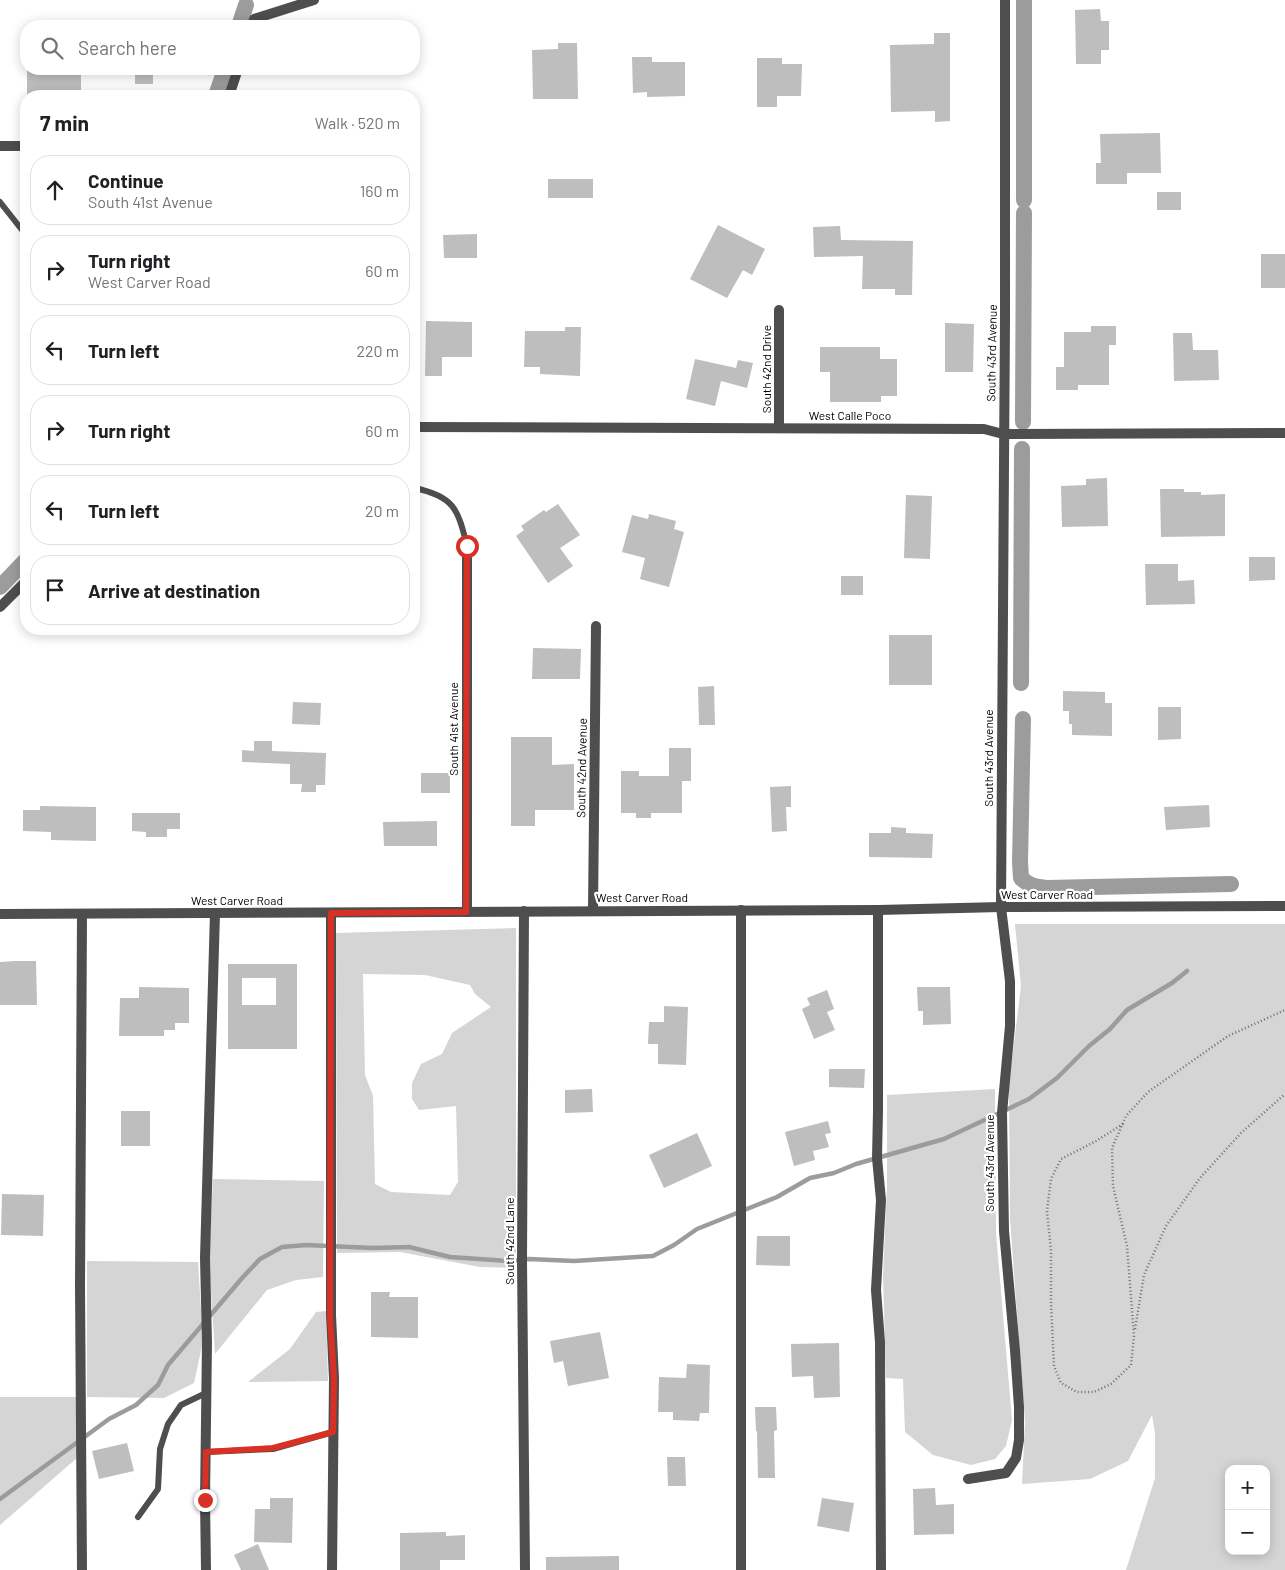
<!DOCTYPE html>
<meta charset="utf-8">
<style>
body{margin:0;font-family:Barlow,sans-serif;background:#f6f6f6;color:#202124}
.controls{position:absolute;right:15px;bottom:15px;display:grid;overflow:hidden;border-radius:10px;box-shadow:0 2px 12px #0003}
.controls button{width:45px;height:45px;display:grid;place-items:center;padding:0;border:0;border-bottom:1px solid #e0e0e0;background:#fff;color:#202124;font:25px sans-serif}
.stop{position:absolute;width:15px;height:15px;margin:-11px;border:4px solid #d93025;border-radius:50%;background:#fff}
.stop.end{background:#d93025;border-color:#fff;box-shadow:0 1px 5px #0008}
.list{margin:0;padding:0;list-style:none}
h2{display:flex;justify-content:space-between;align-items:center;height:65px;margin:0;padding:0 20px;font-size:21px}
h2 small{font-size:16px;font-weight:400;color:#757577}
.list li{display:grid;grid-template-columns:32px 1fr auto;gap:15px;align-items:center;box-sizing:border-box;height:70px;margin:0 10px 10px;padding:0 10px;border:1px solid #e0e0e0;border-radius:20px}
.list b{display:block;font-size:19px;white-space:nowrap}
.list p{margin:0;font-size:16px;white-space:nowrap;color:#757577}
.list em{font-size:16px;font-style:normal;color:#757577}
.icon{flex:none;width:28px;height:28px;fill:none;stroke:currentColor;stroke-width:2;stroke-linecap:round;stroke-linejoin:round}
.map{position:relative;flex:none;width:1285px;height:1570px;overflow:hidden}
.search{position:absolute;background:#fff;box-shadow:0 2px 12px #0003;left:20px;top:20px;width:400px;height:55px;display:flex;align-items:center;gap:12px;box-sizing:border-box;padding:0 18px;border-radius:20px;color:#757577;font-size:19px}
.panel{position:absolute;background:#fff;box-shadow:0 2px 12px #0003;left:20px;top:90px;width:400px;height:545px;border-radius:20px}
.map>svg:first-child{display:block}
</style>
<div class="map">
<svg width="1285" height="1570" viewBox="0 0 1285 1570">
<rect width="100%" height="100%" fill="#fff"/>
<g fill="#d5d5d5" fill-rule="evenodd">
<path d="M 1015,924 L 1285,924 L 1285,1570 L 1126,1570 L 1155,1478 L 1155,1433 L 1152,1415 L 1128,1461 L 1090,1479 L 1022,1484 L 1025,1422 L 1010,1219 L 1009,1084 L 1021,986 ZM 1229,1469 L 1266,1469 L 1266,1551 L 1229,1551 Z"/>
<path d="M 516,928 L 516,1268 L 480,1267 L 400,1252 L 337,1253 L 336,933 ZM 363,974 L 425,975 L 470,985 L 475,994 L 491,1007 L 452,1033 L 442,1054 L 421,1064 L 412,1083 L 412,1099 L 419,1110 L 456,1106 L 458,1182 L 450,1195 L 391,1192 L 375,1184 L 373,1096 L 365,1075 Z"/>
<path d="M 995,1089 L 996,1233 L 1012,1420 L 1006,1446 L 995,1459 L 971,1465 L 933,1455 L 905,1432 L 903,1379 L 886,1378 L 883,1276 L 887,1187 L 887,1095 Z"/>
<path d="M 213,1179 L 324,1181 L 323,1277 L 296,1280 L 267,1290 L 215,1354 L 209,1261 Z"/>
<path d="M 87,1261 L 198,1262 L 203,1341 L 194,1383 L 164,1398 L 87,1397 Z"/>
<path d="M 326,1311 L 328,1381 L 248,1382 L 290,1349 L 316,1312 Z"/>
<path d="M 0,1397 L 78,1397 L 78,1457 L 0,1525 Z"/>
</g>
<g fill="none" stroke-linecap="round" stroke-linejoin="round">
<path stroke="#9c9c9c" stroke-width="4.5" d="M 0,1499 L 109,1419 L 136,1405 L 158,1385 L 168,1365 L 243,1277 L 260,1259 L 282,1247 L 306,1245 L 373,1248 L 409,1247 L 450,1257 L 508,1261 L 529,1259 L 574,1261 L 653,1256 L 674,1245 L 697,1229 L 777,1197 L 810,1178 L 834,1173 L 856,1164 L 944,1139 L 1029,1099 L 1057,1078 L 1089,1046 L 1110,1029 L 1127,1010 L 1172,983 L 1187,971"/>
<g stroke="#9c9c9c" stroke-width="16">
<path d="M 1024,0 L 1024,200"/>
<path d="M 239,26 L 246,5"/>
<path d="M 216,96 L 225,69"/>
<path d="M 1023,422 L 1024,213"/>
<path d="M 0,587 L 26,560"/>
<path d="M 1021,683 L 1022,449"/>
<path d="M 1023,719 L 1020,862 L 1021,878 C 1029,886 1036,887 1047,888 L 1231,884"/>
</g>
</g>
<g fill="#bebebe" fill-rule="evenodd">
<path d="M 1100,9 L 1101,21 L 1109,21 L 1109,50 L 1101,50 L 1101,64 L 1076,64 L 1075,10 Z"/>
<path d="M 934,33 L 950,33 L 950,121 L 935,122 L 935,111 L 891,112 L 890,45 L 934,44 Z"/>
<path d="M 558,43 L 577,43 L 578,99 L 533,99 L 532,50 L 558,49 Z"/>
<path d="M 632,57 L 652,57 L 652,62 L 685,62 L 685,96 L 647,97 L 647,92 L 633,93 Z"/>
<path d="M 757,58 L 782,58 L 782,64 L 802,64 L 801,96 L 777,96 L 777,107 L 757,107 Z"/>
<rect x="27" y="69" width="54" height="27"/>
<rect x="135" y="69" width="18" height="15"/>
<path d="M 1160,133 L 1161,173 L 1127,173 L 1127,184 L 1096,184 L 1096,163 L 1101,163 L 1100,134 Z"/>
<rect x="548" y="179" width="45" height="19"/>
<rect x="1157" y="192" width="24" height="18"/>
<path d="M 718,225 L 765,249 L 752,275 L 743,270 L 727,298 L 690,279 Z"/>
<path d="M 840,226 L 841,240 L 913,241 L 912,295 L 895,295 L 895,289 L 862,289 L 863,256 L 814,257 L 813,227 Z"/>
<path d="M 477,234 L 477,258 L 444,258 L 443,235 Z"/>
<rect x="1261" y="254" width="24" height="34"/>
<path d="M 426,321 L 472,322 L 472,357 L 442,357 L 442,376 L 425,376 Z"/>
<path d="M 945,323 L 974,324 L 973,372 L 945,372 Z"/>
<path d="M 1091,326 L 1116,326 L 1116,345 L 1109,345 L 1109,385 L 1078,385 L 1078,390 L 1056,390 L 1056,367 L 1064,367 L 1064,332 L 1091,332 Z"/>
<path d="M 565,327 L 581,327 L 580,376 L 540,374 L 540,367 L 524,367 L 525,331 L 565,331 Z"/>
<path d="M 1173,333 L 1192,333 L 1193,350 L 1218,350 L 1219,380 L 1174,381 Z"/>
<path d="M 820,347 L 880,347 L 880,359 L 897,359 L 897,396 L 881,396 L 881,402 L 830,402 L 830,372 L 820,372 Z"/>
<path d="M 695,359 L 736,368 L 738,360 L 753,363 L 747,388 L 721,381 L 715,406 L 686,399 Z"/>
<path d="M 1107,478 L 1108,526 L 1062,527 L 1061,486 L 1086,485 L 1086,479 Z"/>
<path d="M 1160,489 L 1184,489 L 1184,492 L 1201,492 L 1201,495 L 1225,494 L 1225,536 L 1161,537 Z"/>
<path d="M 906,495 L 932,496 L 930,559 L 904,558 Z"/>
<path d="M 558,504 L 580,535 L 560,548 L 573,566 L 548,583 L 516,536 L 524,530 L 521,526 L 544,510 L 546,512 Z"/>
<path d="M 649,514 L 676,521 L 674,529 L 684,532 L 669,587 L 640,579 L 645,558 L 622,552 L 632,515 L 648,519 Z"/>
<path d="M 1249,557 L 1275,557 L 1275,580 L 1249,581 Z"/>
<path d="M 1145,564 L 1178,564 L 1178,581 L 1194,580 L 1195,604 L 1146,605 Z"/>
<rect x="841" y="576" width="22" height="19"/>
<rect x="889" y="635" width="43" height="50"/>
<path d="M 533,648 L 581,649 L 580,679 L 532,679 Z"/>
<path d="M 714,686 L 715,725 L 699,725 L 698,687 Z"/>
<path d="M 1063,691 L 1105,692 L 1105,703 L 1112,703 L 1112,736 L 1072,735 L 1072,724 L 1069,724 L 1069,711 L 1063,711 Z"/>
<path d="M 293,702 L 321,703 L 320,725 L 292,724 Z"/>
<path d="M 1158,707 L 1181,707 L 1181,739 L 1158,740 Z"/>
<path d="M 511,737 L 552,737 L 552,765 L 574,764 L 574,810 L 535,810 L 535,826 L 511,826 Z"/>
<path d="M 254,741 L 272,741 L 272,751 L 326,753 L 325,785 L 316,785 L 316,792 L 301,792 L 302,784 L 290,784 L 290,764 L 242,762 L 242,750 L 254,751 Z"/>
<path d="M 669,748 L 691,748 L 691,781 L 682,781 L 682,813 L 651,813 L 651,818 L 636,818 L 636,813 L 621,813 L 621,771 L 639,771 L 639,776 L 669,776 Z"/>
<rect x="421" y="773" width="29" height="20"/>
<path d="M 791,786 L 791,807 L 786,807 L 787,831 L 772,832 L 770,787 Z"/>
<path d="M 1209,805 L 1210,827 L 1166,830 L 1164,807 Z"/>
<path d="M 40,806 L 96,807 L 96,841 L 51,840 L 51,832 L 23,831 L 23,810 L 40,810 Z"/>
<path d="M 132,813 L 180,813 L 180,829 L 167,829 L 167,837 L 146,837 L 146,832 L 132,831 Z"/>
<path d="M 437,821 L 437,846 L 384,846 L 383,822 Z"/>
<path d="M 891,827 L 906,828 L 906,833 L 933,834 L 932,858 L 869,857 L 869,833 L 891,833 Z"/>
<path d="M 15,961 L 36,961 L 37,1005 L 0,1005 L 0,962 Z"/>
<path d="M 228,964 L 297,964 L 297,1049 L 228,1049 ZM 242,978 L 276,978 L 276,1005 L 242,1005 Z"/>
<path d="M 139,987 L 189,988 L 189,1023 L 175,1023 L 175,1030 L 164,1030 L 164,1036 L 119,1036 L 120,998 L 139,998 Z"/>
<path d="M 917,987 L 950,987 L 951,1024 L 923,1025 L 923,1011 L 918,1011 Z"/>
<path d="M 827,990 L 834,1009 L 827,1012 L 835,1030 L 814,1039 L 802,1009 L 810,1005 L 807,998 Z"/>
<path d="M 664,1006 L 688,1007 L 686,1065 L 658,1064 L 658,1044 L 648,1044 L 649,1022 L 664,1022 Z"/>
<path d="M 829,1069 L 865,1069 L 864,1088 L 829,1087 Z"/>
<path d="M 592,1089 L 593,1112 L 565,1113 L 565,1090 Z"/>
<rect x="121" y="1111" width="29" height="35"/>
<path d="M 828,1121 L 831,1133 L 825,1134 L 829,1147 L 813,1151 L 815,1160 L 794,1166 L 785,1132 Z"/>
<path d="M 697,1133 L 712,1166 L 664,1188 L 649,1155 Z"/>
<path d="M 2,1194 L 44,1195 L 43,1236 L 1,1235 Z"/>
<path d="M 757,1236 L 790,1236 L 790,1266 L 756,1265 Z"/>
<path d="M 371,1292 L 390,1292 L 389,1297 L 418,1297 L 418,1338 L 371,1337 Z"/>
<path d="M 600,1332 L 609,1378 L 568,1386 L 563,1361 L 554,1363 L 550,1341 Z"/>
<path d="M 839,1343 L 840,1397 L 814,1398 L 813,1376 L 792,1377 L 791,1344 Z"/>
<path d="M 687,1364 L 710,1365 L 709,1413 L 700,1413 L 699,1421 L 673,1420 L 673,1412 L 658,1412 L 659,1377 L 686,1378 Z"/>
<path d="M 755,1407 L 776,1407 L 777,1430 L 774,1431 L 775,1478 L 758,1478 L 757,1431 L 756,1431 Z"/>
<path d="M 127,1443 L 134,1471 L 99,1479 L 92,1451 Z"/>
<path d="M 667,1457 L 685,1457 L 686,1486 L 668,1486 Z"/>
<path d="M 935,1488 L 936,1505 L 954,1504 L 954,1534 L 914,1535 L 913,1489 Z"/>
<path d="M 270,1498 L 293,1498 L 292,1543 L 254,1542 L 255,1509 L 270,1509 Z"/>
<path d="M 822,1498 L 854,1503 L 849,1532 L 817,1526 Z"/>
<path d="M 446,1532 L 446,1536 L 465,1535 L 465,1560 L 440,1560 L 440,1570 L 400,1570 L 400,1533 Z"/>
<path d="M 258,1544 L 269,1570 L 241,1570 L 234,1555 Z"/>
<path d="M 619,1556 L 619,1570 L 546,1570 L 546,1557 Z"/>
</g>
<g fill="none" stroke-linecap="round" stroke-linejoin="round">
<g stroke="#707070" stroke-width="2.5" stroke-dasharray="1 2.5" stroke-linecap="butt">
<path d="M 1123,1124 L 1096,1141 L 1061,1159 L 1051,1179 L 1047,1211 L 1051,1251 L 1051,1303 L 1054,1366 L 1061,1383 L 1077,1392 L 1094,1392 L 1111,1384 L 1131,1365 L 1134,1336 L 1127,1246 L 1113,1186 L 1112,1148 L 1126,1116 L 1148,1092 L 1228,1036 L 1285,1010"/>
<path d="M 1135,1329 L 1144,1275 L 1166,1226 L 1200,1178 L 1241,1133 L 1285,1094"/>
</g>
<g stroke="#4e4e4e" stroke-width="6">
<path d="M 0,202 L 26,235"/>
<path d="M 414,488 C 454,496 458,509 467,546"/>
<path d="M 206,1452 L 273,1449 L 333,1432"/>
<path d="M 138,1517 L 158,1489 L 160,1449 L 168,1424 L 181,1405 L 206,1393"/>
</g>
<g stroke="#4e4e4e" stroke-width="10">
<path d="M 252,26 L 254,19 L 314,0"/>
<path d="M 229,96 L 238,69"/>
<path d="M 0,146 L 26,146"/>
<path d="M 779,310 L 779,428"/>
<path d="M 414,427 L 984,429 L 1003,434 L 1285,433"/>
<path d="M 0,607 L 26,581"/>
<path d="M 741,910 L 741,1570"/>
<path d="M 878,910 L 878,1111 L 877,1158 L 881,1200 L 876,1290 L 880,1342 L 881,1570"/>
<path d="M 524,911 L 522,1260 L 525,1570"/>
<path d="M 593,911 L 596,626"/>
<path d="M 467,912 L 467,546"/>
<path d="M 331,913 L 331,1315 L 334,1379 L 332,1570"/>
<path d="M 0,914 L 878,910 L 1001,907 L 1285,906"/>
<path d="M 968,1479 L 1006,1473 L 1016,1458 L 1019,1440 L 1019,1407 L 1015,1350 L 1004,1231 L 1002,1113 L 1010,1026 L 1010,981 L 1001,907 L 1005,317 L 1005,0"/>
<path d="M 82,1570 L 80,1286 L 82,914"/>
<path d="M 206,1570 L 205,1500 L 207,1342 L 205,1258 L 215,913"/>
</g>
</g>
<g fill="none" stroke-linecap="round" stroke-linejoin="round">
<path stroke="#d93025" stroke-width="6" d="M 205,1500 L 206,1452 L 273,1448 L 333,1432 L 334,1379 L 330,1315 L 331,913 L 466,912 L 467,546"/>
</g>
<g text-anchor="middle" stroke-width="4.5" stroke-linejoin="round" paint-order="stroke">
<g font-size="12" fill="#000" stroke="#fff">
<text transform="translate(992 353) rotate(-89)" y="4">South 43rd Avenue</text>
<text transform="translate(767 369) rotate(-90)" y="4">South 42nd Drive</text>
<text x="850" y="420">West Calle Poco</text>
<text transform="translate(454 729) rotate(-90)" y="4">South 41st Avenue</text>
<text transform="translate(989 758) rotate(-90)" y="4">South 43rd Avenue</text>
<text transform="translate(582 768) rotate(-89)" y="4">South 42nd Avenue</text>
<text x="1047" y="899">West Carver Road</text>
<text x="642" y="902">West Carver Road</text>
<text x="237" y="905">West Carver Road</text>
<text transform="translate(990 1163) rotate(-90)" y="4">South 43rd Avenue</text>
<text transform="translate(510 1241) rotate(-90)" y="4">South 42nd Lane</text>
</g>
</g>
</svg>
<div class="controls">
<button>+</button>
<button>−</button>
</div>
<div class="stop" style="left:467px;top:546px"></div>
<div class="stop end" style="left:205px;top:1500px"></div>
<div class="search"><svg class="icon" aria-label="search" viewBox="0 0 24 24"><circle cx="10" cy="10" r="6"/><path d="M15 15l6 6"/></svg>Search here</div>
<section class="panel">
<h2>7 min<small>Walk · 520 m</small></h2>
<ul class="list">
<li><svg class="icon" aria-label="ahead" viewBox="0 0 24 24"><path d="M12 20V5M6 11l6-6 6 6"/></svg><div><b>Continue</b><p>South 41st Avenue</p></div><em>160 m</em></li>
<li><svg class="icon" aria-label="right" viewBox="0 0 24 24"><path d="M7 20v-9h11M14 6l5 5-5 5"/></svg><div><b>Turn right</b><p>West Carver Road</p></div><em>60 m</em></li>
<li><svg class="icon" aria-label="left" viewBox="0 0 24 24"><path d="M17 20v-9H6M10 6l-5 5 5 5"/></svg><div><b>Turn left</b></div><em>220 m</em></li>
<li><svg class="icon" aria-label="right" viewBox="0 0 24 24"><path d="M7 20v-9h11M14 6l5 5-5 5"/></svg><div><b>Turn right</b></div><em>60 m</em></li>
<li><svg class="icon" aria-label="left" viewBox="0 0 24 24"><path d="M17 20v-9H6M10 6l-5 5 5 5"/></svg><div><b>Turn left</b></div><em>20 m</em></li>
<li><svg class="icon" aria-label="arrive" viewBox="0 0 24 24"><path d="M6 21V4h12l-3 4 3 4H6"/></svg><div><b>Arrive at destination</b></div></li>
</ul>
</section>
</div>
